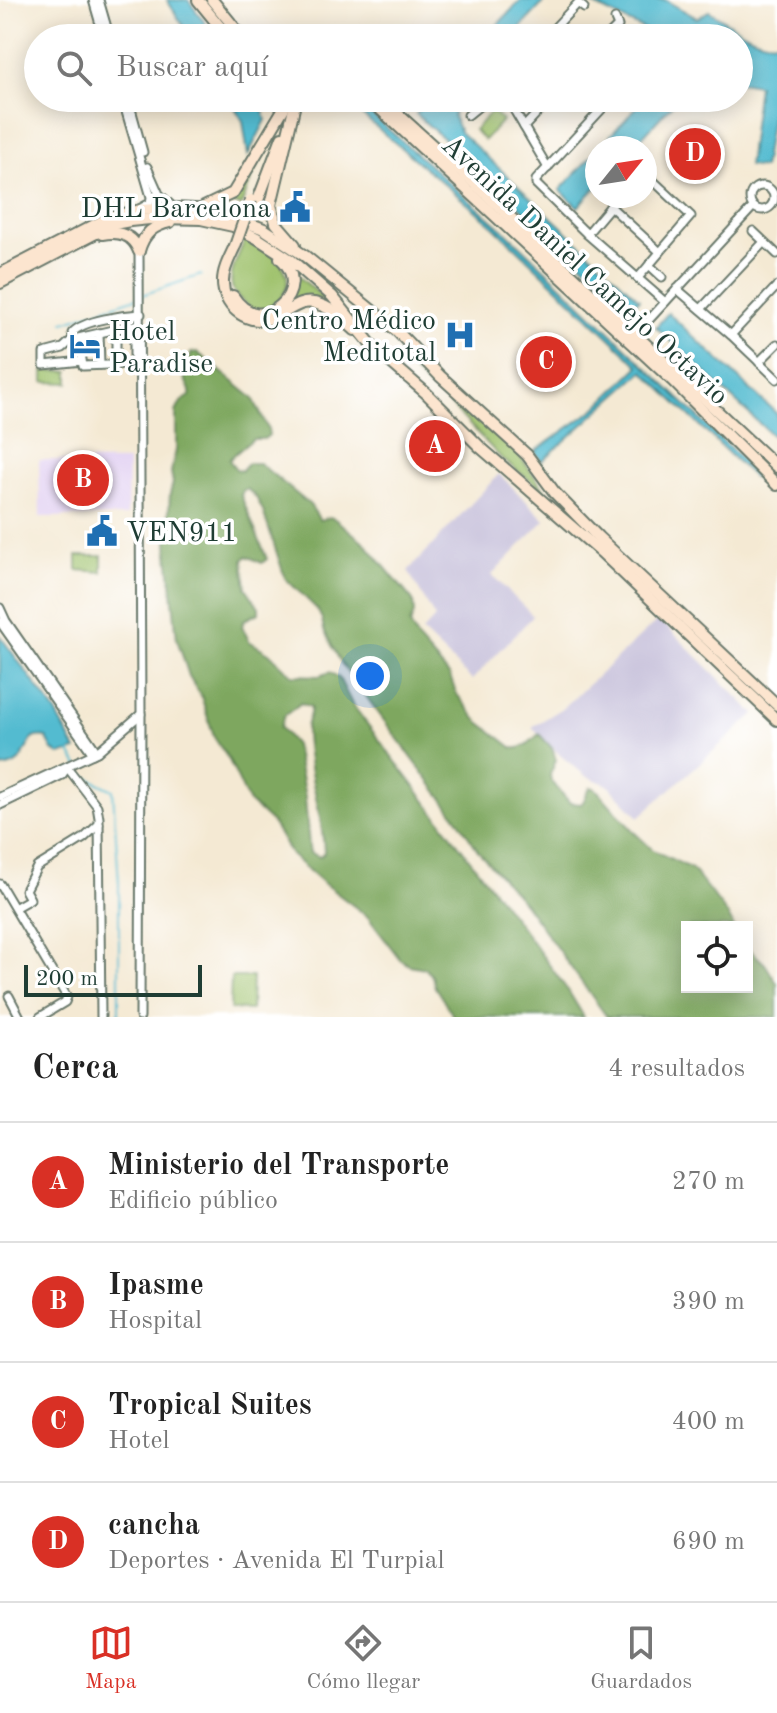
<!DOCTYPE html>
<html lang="es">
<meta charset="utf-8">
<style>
body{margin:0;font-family:"Old Standard TT",serif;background:#f6f6f6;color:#222}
.controls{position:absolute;right:24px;bottom:24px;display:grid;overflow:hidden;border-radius:0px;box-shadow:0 4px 20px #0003}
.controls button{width:72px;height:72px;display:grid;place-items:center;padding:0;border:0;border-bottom:2px solid #e0e0e0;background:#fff;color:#222;font:40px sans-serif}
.compass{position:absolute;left:585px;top:136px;width:72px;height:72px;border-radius:50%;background:#fff;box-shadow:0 4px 20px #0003;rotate:60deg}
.scale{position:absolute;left:24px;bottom:20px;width:178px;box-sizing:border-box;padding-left:8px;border:4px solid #1f3d34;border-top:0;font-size:22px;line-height:28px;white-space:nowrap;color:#1f3d34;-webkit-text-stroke:6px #fff;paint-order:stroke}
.you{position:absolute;left:370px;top:676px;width:28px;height:28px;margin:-20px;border:6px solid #fff;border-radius:50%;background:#1a73e8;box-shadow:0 0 0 12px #1a73e833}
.badge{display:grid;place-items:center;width:52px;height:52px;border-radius:50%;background:#d93025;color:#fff;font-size:26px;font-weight:700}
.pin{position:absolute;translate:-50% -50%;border:4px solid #fff;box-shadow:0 2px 8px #0006}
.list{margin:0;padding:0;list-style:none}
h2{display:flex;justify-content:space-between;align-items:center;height:104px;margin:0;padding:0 32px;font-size:34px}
h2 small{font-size:26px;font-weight:400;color:#767676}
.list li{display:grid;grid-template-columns:52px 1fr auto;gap:24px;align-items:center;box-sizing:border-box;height:120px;padding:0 32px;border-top:2px solid #e0e0e0}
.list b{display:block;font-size:30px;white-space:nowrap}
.list p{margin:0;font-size:26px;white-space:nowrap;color:#767676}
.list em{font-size:26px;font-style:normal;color:#767676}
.icon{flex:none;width:44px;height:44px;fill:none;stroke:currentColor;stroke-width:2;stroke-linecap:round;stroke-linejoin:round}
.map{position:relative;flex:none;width:777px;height:1017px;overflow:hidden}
.search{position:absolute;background:#fff;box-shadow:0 4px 20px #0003;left:24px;right:24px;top:24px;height:88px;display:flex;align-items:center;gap:20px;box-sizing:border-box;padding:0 28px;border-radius:44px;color:#767676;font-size:30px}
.sheet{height:584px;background:#fff}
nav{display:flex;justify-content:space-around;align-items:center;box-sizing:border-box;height:112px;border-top:2px solid #e0e0e0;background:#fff;font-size:22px;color:#767676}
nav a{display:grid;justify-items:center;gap:4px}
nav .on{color:#d93025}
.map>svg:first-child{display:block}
</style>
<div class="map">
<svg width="777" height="1017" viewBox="0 0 777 1017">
<rect width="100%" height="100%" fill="#fff"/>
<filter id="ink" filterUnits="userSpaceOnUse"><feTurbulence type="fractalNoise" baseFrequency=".0125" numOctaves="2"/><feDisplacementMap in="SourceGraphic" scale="16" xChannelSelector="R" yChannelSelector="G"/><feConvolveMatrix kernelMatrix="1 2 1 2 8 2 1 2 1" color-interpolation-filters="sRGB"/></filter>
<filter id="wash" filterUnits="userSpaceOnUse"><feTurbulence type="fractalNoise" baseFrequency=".006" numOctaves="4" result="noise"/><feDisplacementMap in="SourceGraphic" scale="32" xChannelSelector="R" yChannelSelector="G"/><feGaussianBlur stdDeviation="1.8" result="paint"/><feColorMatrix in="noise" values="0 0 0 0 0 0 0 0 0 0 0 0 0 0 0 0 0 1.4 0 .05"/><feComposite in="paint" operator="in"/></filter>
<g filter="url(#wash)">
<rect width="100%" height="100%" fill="#f4e9d3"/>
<path fill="#e3d3f3" d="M 39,460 L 128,461 L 127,516 L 40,517 Z"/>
<g fill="#c6c0da">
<path d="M 499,474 L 545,520 L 492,575 L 533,616 L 472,680 L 422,632 L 435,618 L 408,571 Z"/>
<path d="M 659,619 L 755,714 L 639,817 L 608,785 L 586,776 L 561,756 L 532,727 L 563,708 Z"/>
</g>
<g fill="#9ec16a" stroke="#5e7f4f" stroke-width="2">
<path d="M 492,111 L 502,121 L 484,140 L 474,130 Z"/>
<path d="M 700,136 L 712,149 L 689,171 L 677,159 Z"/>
<path d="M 263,149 L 241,206 L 228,202 Z"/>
<path d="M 246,237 C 257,244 269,251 278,260 C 299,284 281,307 254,311 C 248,305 239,300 235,293 C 224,278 241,252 246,237 Z"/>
<path d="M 296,274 L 326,300 L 305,298 L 288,304 L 295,289 Z"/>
<path d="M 405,353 L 438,382 L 436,388 L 429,387 L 398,357 Z"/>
<path d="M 44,371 L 69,371 L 69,383 L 44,382 Z"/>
<path d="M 455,398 L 515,450 L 547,493 L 502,459 L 449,403 Z"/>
<path d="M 102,556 L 102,572 L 77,570 L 77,556 Z"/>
<path d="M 231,977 L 252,977 L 251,1010 L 230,1009 Z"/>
</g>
<path fill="#7ea75e" stroke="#4e7249" stroke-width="2" fill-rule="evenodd" d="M 197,352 L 253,398 L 268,429 L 269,435 L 264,439 L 253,439 C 247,444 234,454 229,460 L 236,469 L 241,471 L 248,463 L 259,463 L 310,505 L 320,520 L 330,517 L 335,519 L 365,543 L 413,601 L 414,613 L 410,624 L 418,640 L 450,676 L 456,693 L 477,720 L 513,748 C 524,750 531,741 539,734 L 552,748 L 556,760 L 550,775 L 551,781 L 570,803 L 581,804 C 587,799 585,792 591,787 L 596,789 L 635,833 L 653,850 L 692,869 L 728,915 L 734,927 L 687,927 L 687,987 L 747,987 L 747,947 L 765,964 L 777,983 L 777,1017 L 607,1017 L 524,903 L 479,852 L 457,818 L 341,663 L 324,630 L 322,619 L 317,609 L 285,578 L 263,511 L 256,497 L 247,489 L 243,490 L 241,496 L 267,559 L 262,563 L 247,556 L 243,560 L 246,588 L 259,607 L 259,613 L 244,620 L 242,626 L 249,641 L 269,653 L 292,675 L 320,676 L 330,672 L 339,678 L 352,704 L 528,936 L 569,992 L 584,1017 L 454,1017 L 435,987 L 432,976 L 425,968 L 409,965 L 400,959 L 367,916 L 322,882 L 291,855 L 273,824 L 248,801 L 229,760 L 214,737 L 201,696 L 189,676 L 177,639 L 167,544 L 170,494 L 173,483 L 171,472 L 176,450 L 176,412 L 181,402 L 190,396 C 192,387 183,382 184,373 L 188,369 L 191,353 ZM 301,703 L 311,707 C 311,716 305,723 306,732 C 307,773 323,813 324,853 L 320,857 L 310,853 L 309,847 L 305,797 L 296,751 L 295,745 L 280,727 L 284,716 Z"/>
<g fill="#53bbd0" stroke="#397c82" stroke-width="2">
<path d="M 167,0 L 188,0 L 216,38 L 191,38 Z"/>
<path d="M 521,0 L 546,0 L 511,38 L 485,38 Z"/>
<path d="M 584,0 L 665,0 L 697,18 L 709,11 C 728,22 756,45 777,41 L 777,88 L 774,100 L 777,100 L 777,106 L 773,106 L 763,168 L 748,166 L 758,85 L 739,82 L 739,38 L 661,38 Z"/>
<path d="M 229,98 L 259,98 L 266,120 L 248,155 L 243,121 Z"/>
<path d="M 428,98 L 457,98 L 453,116 L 460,132 L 639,299 L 631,307 L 416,114 Z"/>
<path d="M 645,98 L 678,98 L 632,148 L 599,148 Z"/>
<path d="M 364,108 L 508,234 L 777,493 L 777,500 L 643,371 L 542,461 L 534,452 L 595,409 L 639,366 L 488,221 L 361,114 Z"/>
<path d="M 597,150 L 597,186 L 578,207 L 560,190 Z"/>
<path d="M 668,313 L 777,414 L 777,440 L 656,327 Z"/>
<path d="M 0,636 L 55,711 L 76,750 L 60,755 L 53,750 L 46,737 C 19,732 35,766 0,768 Z"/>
</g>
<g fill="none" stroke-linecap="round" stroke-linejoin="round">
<g stroke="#53bbd0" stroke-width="2">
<path d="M 142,295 L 201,275"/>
<path d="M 64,322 L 136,298"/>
<path d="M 70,752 L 84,776 L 113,790 L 119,884 L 119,1017"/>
</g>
</g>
</g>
<g filter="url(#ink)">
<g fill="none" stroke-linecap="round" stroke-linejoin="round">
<defs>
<g id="street">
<path d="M 93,0 L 104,38"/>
<path d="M 99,0 L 110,38"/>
<path d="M 545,38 L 578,3 L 584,8"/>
<path d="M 606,38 L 618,26 L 615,19"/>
<path d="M 122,98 L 151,197 L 150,203 L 139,209"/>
<path d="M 128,98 L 143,152"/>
<path d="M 507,98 L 548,168"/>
<path d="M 612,98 L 536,180 L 536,184 L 587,234 L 665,302"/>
<path d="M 468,115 L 489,98"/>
<path d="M 524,127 L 551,98"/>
<path d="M 147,167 L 159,194 L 174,208"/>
<circle cx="762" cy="198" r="12"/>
<path d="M 610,206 L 660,252"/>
<path d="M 753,231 L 777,254"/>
<path d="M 587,234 L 619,196"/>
<path d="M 649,265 L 662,277"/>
<path d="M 638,278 L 691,216 L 645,173"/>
<path d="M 677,289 L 731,335 L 777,379"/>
<path d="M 701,309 L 764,242"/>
<path d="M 99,333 L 100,365"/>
<path d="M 731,335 L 777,286"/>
<path d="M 634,336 L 753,207"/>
<path d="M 74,338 L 63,348 L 44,353 L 44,365 L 82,361 L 83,366 L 134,364 L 134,325 L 78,338 L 74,338 L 72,333 C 83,320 124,315 141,314"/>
<path d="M 81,338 L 82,361"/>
<path d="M 759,362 L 777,344"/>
<path d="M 116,365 L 116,329"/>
<path d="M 0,608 L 6,621 L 97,752"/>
<path d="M 0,622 L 93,754"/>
<path d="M 67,767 L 97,806 L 99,818 L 101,1017"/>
<path d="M 0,797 L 97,752 L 141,714 L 139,251"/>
<path d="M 0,805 L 62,775 L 67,768"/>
<path d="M 0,884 L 67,997 L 65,1002 L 40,1017"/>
<path d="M 16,907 L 30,899 L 25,890 L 37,867 L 84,838 L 99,824"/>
<path d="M 9,996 L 20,1017"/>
<path d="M 140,1017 L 141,714"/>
</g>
<g id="secondary">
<path d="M 198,0 L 229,38"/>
<path d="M 212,0 L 243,38"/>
<path d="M 355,98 L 379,108 L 672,380 L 777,485"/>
<path d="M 376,98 L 399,115 L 475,184 L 777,467"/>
<path d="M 294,108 L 271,205 L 276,223 L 295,245"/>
<path d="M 257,203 L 282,137"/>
<path d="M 204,207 L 233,193 L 287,103"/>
<path d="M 102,234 C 119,231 132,234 139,251"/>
<path d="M 235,246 C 230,257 223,269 223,281 C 222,305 245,325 269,319 C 285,316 297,299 314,303 C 330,306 344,320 355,330"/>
<path d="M 139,251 C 144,233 153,226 170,222"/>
<path d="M 0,274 L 110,217 L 141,210 L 174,208 L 215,210 L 264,229 L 305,256 L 396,330 L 440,376 L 527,455 L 555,493 L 598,537 L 777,705"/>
<path d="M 0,283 L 92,235 L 114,224 L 130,221 L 160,218 L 201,219 L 233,226 L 257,238 L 291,260 L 332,296 L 373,347 L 426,393 L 480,447 L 601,552 L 777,720"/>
<path d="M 233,296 C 261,341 316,289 280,258"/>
</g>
</defs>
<use href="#street" stroke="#6a796c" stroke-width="11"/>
<use href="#secondary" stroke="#6a796c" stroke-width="14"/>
<use href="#street" stroke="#fff" stroke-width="7"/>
<use href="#secondary" stroke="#fce5cf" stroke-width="10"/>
<defs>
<path id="secondary-bridge" d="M 235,246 L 251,200"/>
</defs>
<use href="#secondary-bridge" stroke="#6a796c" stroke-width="14" stroke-linecap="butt"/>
<use href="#secondary-bridge" stroke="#fce5cf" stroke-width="10"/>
</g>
</g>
<defs>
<symbol id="civic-bare" viewBox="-9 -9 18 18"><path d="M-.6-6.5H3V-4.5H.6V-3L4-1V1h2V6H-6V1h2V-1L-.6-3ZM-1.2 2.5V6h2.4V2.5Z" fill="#1f6fb2" stroke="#fff" stroke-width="2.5" paint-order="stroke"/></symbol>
<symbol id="hospital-bare" viewBox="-9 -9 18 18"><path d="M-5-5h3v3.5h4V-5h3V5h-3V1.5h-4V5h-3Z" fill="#1f6fb2" stroke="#fff" stroke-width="2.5" paint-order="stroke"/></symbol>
<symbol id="hotel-bare" viewBox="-9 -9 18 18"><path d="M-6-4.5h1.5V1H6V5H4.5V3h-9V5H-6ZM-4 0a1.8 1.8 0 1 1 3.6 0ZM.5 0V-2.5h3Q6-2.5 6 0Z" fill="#1f6fb2" stroke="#fff" stroke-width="2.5" paint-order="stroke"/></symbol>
</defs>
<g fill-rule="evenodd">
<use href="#civic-bare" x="273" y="185" width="44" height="44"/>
<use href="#hospital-bare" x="438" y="313" width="44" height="44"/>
<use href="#hotel-bare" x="63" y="324" width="44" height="44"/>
<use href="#civic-bare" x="80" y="509" width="44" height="44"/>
</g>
<g text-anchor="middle" stroke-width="7" stroke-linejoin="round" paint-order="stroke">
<g font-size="28" fill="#1f3d34" stroke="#fff" text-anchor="end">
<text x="271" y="217">DHL Barcelona</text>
<text x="436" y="329">Centro Médico<tspan x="436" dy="32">Meditotal</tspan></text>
<text x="109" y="340" text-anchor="start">Hotel<tspan x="109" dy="32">Paradise</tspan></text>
<text x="126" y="541" text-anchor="start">VEN911</text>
</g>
<g font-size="28" fill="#1f3d34" stroke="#fff">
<text transform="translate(586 269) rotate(43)" y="10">Avenida Daniel Camejo Octavio</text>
</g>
</g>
</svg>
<div class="controls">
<button><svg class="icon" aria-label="locate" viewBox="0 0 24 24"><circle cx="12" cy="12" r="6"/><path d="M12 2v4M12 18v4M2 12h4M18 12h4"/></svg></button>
</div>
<svg class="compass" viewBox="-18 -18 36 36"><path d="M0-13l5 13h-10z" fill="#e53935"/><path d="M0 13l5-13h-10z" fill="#767676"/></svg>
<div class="scale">200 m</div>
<div class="you"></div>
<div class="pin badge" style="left:435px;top:446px">A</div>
<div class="pin badge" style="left:83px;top:480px">B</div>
<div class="pin badge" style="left:546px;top:362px">C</div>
<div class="pin badge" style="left:695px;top:154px">D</div>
<div class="search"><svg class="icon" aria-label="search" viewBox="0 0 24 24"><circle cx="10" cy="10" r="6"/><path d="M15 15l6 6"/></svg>Buscar aquí</div>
</div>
<section class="sheet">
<h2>Cerca<small>4 resultados</small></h2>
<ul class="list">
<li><span class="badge">A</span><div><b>Ministerio del Transporte</b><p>Edificio público</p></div><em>270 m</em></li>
<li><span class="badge">B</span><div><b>Ipasme</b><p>Hospital</p></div><em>390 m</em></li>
<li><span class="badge">C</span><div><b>Tropical Suites</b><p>Hotel</p></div><em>400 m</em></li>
<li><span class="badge">D</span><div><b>cancha</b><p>Deportes · Avenida El Turpial</p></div><em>690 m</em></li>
</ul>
</section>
<nav>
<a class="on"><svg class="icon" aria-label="map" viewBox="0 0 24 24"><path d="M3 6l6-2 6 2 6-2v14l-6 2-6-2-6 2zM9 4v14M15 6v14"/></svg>Mapa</a>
<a><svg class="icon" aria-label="directions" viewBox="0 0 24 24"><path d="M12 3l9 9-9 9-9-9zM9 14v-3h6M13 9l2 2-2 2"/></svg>Cómo llegar</a>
<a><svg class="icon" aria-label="saved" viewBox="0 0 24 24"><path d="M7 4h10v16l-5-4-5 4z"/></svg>Guardados</a>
</nav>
